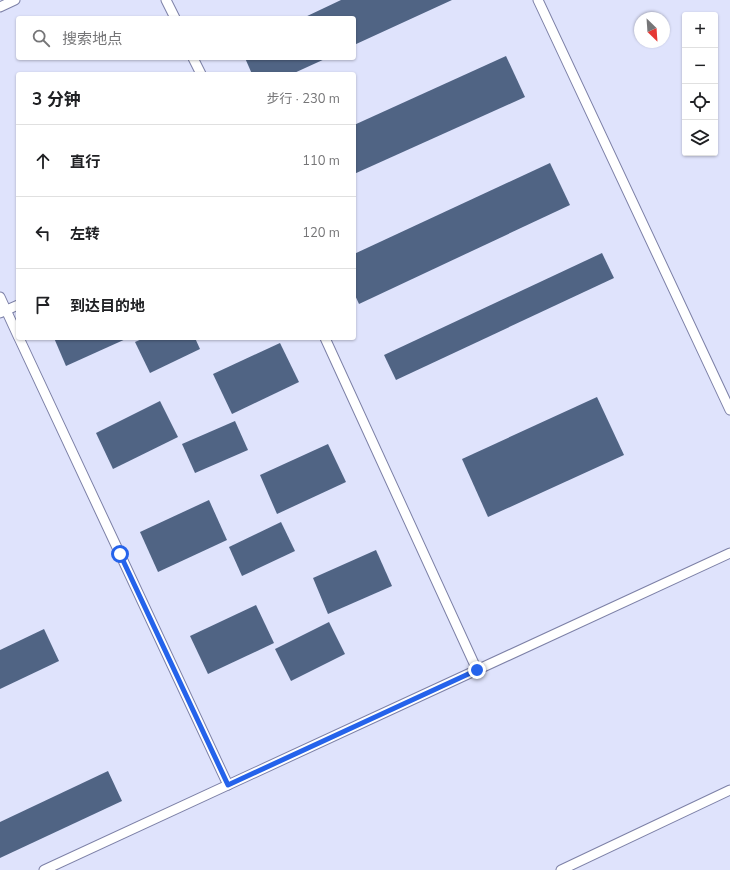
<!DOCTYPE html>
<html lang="zh">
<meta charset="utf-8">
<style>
body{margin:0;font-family:"Nunito Sans","Noto Sans SC",sans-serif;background:#f6f6f6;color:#202124}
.controls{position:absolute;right:12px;top:12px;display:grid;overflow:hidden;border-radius:4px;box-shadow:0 1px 3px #0004}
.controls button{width:36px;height:36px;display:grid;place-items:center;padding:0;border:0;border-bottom:1px solid #e0e0e0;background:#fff;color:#202124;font:20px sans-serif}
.compass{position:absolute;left:634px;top:12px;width:36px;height:36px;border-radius:50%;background:#fff;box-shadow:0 1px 3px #0004;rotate:155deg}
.stop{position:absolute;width:12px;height:12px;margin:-9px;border:3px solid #2563eb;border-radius:50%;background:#fff}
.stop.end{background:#2563eb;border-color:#fff;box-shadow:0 1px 4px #0008}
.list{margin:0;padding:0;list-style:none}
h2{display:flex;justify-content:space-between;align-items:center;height:52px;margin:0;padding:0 16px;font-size:17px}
h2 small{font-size:13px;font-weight:400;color:#757577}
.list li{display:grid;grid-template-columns:26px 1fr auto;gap:12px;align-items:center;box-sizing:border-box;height:72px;padding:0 16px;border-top:1px solid #e0e0e0}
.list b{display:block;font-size:15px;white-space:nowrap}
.list em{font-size:13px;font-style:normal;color:#757577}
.icon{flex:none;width:22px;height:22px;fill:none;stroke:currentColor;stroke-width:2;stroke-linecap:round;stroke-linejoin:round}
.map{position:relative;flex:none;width:730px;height:870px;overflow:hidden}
.search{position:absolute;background:#fff;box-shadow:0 1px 3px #0004;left:16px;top:16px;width:340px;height:44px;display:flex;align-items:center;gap:10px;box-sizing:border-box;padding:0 14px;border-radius:4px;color:#757577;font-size:15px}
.panel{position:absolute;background:#fff;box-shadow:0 1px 3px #0004;left:16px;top:72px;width:340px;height:268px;border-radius:4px}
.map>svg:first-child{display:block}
</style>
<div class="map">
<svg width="730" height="870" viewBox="0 0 730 870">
<rect width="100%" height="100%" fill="#dfe3fc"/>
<g fill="#506484">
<path d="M 341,0 L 452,0 L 354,45 L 354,18 L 303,18 Z"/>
<path d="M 506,56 L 525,97 L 354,174 L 354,125 Z"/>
<path d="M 245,58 L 327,58 L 292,74 L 252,74 Z"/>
<path d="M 550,163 L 570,205 L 359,304 L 354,293 L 354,254 Z"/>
<path d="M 602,253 L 614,278 L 396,380 L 384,355 Z"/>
<path d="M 54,338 L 128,338 L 66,366 Z"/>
<path d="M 144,338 L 195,338 L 200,349 L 150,373 L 135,342 Z"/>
<path d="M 280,343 L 299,382 L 232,414 L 213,374 Z"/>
<path d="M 597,397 L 624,455 L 488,517 L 462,459 Z"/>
<path d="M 160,401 L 178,437 L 113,469 L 96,433 Z"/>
<path d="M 235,421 L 248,450 L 195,473 L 182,444 Z"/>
<path d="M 328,444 L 346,482 L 277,514 L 260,475 Z"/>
<path d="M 209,500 L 227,540 L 158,572 L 140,532 Z"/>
<path d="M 281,522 L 295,551 L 242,576 L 229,547 Z"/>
<path d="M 376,550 L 392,586 L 328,614 L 313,578 Z"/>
<path d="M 256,605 L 274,643 L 208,674 L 190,636 Z"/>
<path d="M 329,622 L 345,654 L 291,681 L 275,649 Z"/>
<path d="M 44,629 L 59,661 L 0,689 L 0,650 Z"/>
<path d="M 108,771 L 122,801 L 0,858 L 0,822 Z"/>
</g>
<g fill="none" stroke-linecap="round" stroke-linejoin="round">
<defs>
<g id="lane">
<path d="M 166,0 L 175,18"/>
<path d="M 538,0 L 730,410"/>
<path d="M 0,7 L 15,0"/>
<path d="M 193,58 L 201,74"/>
<path d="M 0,297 L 18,336"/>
<path d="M 0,313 L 18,305"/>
<path d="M 19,338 L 228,785"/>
<path d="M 325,338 L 477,670"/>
<path d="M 44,870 L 730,553"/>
<path d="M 561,870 L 730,790"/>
</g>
</defs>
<use href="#lane" stroke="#7d81a7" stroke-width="11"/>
<use href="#lane" stroke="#fff" stroke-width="9"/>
</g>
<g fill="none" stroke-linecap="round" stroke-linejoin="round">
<path stroke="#2563eb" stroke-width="5" d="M 120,554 L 228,785 L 477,670"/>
</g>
</svg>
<div class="controls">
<button>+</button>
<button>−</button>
<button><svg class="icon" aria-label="locate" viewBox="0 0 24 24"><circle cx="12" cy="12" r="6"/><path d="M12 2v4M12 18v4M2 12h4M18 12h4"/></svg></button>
<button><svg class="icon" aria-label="layers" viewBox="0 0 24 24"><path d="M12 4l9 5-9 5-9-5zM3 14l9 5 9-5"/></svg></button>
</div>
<svg class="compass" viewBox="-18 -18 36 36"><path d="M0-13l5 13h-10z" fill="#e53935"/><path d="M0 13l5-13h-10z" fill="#757577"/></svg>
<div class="stop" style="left:120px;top:554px"></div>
<div class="stop end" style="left:477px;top:670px"></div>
<div class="search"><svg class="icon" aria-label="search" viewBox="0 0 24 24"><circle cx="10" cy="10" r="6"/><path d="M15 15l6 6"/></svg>搜索地点</div>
<section class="panel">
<h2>3 分钟<small>步行 · 230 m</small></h2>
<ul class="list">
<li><svg class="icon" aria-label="ahead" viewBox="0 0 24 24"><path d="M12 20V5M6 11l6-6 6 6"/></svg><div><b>直行</b></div><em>110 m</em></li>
<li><svg class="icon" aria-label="left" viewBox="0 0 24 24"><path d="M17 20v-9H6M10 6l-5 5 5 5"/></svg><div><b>左转</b></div><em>120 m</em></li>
<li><svg class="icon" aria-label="arrive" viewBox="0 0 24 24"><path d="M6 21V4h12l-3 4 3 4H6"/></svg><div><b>到达目的地</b></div></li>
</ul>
</section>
</div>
